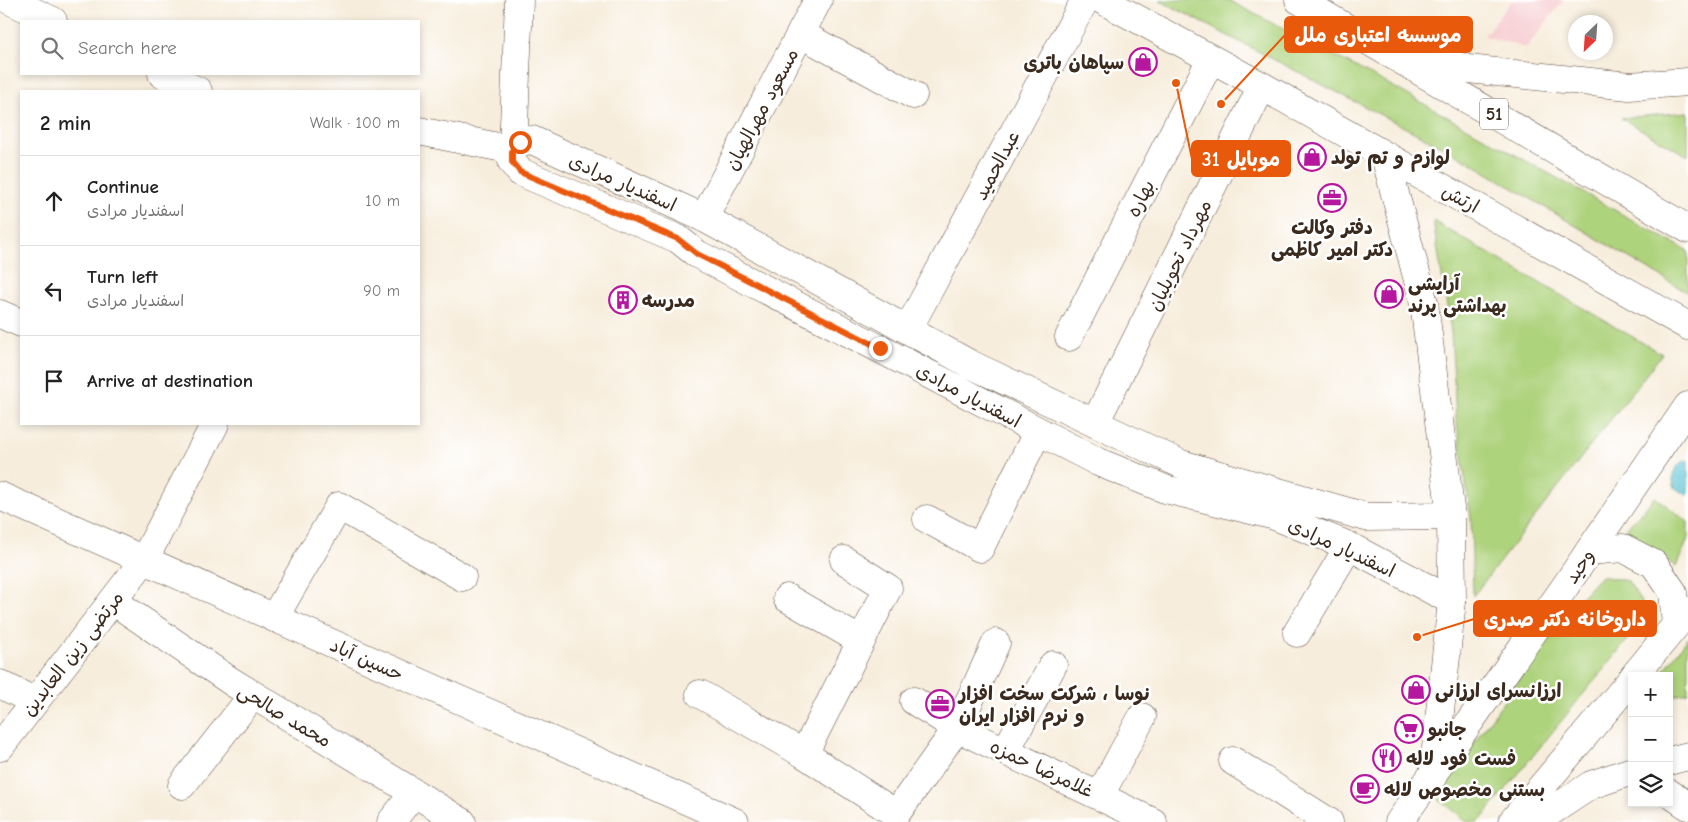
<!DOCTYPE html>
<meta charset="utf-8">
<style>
body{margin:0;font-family:"Comic Neue","Playpen Sans Arabic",sans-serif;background:#f6f6f6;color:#222}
.controls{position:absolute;right:15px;bottom:15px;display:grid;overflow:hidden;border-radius:0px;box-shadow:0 2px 8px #0003}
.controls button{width:45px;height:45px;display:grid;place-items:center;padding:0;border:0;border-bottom:1px solid #e0e0e0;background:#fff;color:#222;font:25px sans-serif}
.compass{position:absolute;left:1568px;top:15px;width:45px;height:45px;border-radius:50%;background:#fff;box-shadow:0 2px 8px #0003;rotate:205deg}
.stop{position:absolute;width:15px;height:15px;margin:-11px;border:4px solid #ea580c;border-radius:50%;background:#fff}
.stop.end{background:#ea580c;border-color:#fff;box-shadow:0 1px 5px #0008}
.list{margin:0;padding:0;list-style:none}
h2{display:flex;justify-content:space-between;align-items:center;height:65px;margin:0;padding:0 20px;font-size:21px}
h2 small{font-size:16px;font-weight:400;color:#767676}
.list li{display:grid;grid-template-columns:32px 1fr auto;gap:15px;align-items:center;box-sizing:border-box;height:90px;padding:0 20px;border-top:1px solid #e0e0e0}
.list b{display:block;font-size:19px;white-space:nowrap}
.list p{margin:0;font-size:16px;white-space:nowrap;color:#767676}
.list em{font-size:16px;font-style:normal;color:#767676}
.icon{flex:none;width:28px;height:28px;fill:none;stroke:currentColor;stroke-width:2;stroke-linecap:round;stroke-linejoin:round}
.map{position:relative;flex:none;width:1688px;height:822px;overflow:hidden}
.search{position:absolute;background:#fff;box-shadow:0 2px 8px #0003;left:20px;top:20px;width:400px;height:55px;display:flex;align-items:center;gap:12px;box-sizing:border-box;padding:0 18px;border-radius:0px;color:#767676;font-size:19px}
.panel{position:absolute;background:#fff;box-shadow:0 2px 8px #0003;left:20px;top:90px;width:400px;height:335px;border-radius:0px}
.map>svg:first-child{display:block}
</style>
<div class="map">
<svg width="1688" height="822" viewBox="0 0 1688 822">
<rect width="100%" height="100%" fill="#fff"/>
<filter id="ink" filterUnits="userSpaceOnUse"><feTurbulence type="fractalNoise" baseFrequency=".02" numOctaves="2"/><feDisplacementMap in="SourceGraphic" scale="10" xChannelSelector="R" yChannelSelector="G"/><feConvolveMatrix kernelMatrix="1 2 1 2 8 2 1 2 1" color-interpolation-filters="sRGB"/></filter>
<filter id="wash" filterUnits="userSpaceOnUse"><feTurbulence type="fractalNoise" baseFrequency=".0096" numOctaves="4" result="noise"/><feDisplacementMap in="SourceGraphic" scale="20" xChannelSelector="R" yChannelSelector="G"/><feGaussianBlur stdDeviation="1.12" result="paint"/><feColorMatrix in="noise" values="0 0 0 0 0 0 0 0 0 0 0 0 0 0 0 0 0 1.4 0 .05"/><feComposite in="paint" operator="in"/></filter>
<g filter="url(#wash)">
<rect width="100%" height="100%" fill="#f7eddc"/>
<path fill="#f7cfd3" d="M 1512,0 L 1561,0 L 1563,1 L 1526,48 L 1484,36 Z"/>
<g fill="#aed37d" stroke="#747e4e">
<path d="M 1159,0 L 1228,0 L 1390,85 L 1688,251 L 1688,293 L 1456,154 Z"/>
<path d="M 1688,112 L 1688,156 L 1621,118 Z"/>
<path d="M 1433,221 L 1662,354 L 1473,596 L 1471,518 L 1456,417 L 1451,331 Z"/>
<path d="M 1655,497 L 1688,522 L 1688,539 L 1676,567 L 1650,547 L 1619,536 Z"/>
<path d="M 1601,576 L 1628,581 L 1643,604 L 1638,627 L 1479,822 L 1468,822 L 1435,796 L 1573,606 Z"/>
<path d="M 1688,638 L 1688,693 L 1669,697 L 1669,676 L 1660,676 Z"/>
</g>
<path fill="#56c1d1" stroke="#487678" d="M 1688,460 L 1688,496 L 1675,488 C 1670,475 1674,464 1688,460 Z"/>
</g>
<g filter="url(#ink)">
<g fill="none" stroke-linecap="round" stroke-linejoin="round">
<defs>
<g id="minor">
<path d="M 9,0 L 53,21"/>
<path d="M 801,34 L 913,95"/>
<path d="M 162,74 L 198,91"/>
<path d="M 419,131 L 513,150 L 519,0"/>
<path d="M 704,218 L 818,0"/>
<path d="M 0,314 L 21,323"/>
<path d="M 908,329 L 1085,0"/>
<path d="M 1069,337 L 1211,59"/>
<path d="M 1095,423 L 1262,86"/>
<path d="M 1451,516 L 1366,517 L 1181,464 L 970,364 L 704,218 L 532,140 L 520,142 L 513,150 L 512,162 L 520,172 L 678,239 L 697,254 L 1098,462 L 1165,489 L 1275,516 L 1349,546 L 1452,601"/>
<path d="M 927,519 L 980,548 L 1038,431"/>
<path d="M 787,598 L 861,641"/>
<path d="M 113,601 L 232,682 L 462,822"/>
<path d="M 274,618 L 339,506 L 462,577"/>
<path d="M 1297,633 L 1349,546"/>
<path d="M 0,684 L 34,701"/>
<path d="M 700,694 L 804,754 L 896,814 L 957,728 L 996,643"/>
<path d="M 914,701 L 957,728 L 1153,822"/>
<path d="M 0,747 L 144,560 L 215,424"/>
<path d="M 1006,750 L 1053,665"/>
<path d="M 804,754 L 888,588 L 844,560"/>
<path d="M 1233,761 L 1329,822"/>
<path d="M 182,785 L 253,695"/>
<path d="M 1669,793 L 1688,806"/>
<path d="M 1100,795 L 1142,717"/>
<path d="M 391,822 L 414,793"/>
</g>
<g id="major">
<path d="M 1102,0 L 1262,86 L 1688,326"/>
<path d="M 1299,0 L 1688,229"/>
<path d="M 1408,51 L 1468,69 L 1629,86 L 1688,82"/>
<path d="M 1385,156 L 1424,303 L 1451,516 L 1452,601 L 1433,776"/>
<path d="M 0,496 L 735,822"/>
<path d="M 1589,551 L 1623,548 L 1654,564 L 1673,592 L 1676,625"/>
<path d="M 1634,676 L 1676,625 L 1685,610"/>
<path d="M 1669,761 L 1688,756"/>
<path d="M 1399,822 L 1562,591 L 1688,406"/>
<path d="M 1512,822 L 1632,679"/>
<path d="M 1535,822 L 1591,785 L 1632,771"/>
</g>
</defs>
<use href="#minor" stroke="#57473a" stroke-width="29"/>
<use href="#major" stroke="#57473a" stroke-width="29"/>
<use href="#minor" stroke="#fff" stroke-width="28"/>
<use href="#major" stroke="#fff" stroke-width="28"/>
</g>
</g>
<g fill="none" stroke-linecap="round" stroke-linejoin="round" filter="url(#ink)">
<path stroke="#ea580c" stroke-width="6" d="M 520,142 L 512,150 L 512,162 L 520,172 L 678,239 L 697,254 L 880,348"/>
</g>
<defs>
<symbol id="shop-ring" viewBox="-11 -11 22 22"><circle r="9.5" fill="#fff" stroke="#b5179e" stroke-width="1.5"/><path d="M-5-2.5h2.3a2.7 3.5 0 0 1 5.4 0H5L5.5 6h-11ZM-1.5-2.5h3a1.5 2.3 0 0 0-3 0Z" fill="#b5179e"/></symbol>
<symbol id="office-ring" viewBox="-11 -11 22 22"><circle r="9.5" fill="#fff" stroke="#b5179e" stroke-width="1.5"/><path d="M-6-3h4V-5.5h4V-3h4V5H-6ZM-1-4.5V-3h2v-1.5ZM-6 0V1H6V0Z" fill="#b5179e"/></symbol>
<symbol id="building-ring" viewBox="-11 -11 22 22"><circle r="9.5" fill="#fff" stroke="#b5179e" stroke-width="1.5"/><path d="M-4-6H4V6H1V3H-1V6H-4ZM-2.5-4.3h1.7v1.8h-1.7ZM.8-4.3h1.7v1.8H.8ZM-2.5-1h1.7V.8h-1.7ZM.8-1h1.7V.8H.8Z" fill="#b5179e"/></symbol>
<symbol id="supermarket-ring" viewBox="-11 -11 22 22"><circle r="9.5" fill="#fff" stroke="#b5179e" stroke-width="1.5"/><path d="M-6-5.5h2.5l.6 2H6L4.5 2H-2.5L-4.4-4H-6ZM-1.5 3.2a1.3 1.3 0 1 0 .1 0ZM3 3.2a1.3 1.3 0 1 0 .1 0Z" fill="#b5179e"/></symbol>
<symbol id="restaurant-ring" viewBox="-11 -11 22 22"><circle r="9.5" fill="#fff" stroke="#b5179e" stroke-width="1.5"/><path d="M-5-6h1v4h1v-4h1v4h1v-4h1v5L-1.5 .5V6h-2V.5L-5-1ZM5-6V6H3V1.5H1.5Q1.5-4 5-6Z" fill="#b5179e"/></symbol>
<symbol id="cafe-ring" viewBox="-11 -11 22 22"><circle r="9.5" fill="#fff" stroke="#b5179e" stroke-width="1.5"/><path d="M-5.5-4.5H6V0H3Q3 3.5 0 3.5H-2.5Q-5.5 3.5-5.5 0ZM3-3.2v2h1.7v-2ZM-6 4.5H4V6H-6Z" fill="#b5179e"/></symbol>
</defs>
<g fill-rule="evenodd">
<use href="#shop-ring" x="1127" y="46" width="32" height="32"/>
<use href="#shop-ring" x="1296" y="141" width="32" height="32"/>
<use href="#office-ring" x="1316" y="182" width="32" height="32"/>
<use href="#shop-ring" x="1373" y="278" width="32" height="32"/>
<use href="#building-ring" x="607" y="284" width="32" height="32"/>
<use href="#shop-ring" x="1400" y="674" width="32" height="32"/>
<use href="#office-ring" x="924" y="688" width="32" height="32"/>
<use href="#supermarket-ring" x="1393" y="713" width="32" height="32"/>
<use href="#restaurant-ring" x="1371" y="742" width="32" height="32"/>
<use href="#cafe-ring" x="1349" y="773" width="32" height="32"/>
</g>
<g text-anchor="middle" stroke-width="5" stroke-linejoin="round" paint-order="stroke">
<rect fill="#fff" stroke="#766a62" stroke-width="1" x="1480" y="98.5" width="28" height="31" rx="4"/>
<g font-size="18" font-weight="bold" fill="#3b2a1e">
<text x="1494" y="120">51</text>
</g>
<g font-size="19" font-weight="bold" fill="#3b2a1e" stroke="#fff" text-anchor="start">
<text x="1124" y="69" text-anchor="end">سپاهان باتری</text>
<text x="1331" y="164">لوازم و تم تولد</text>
<text x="1332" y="234" text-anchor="middle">دفتر وکالت<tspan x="1332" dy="22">دکتر امیر کاظمی</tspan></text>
<text x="1408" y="290">آرایشی<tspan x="1408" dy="22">بهداشتی پرند</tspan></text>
<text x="642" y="307">مدرسه</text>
<text x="1435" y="697">ارزانسرای ارزانی</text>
<text x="959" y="700">نوسا ، شرکت سخت افزار<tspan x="959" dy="22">و نرم افزار ایران</tspan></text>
<text x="1428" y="736">جانبو</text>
<text x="1406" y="765">فست فود لاله</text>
<text x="1384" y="796">بستنی مخصوص لاله</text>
</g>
<g font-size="19" fill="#3b2a1e" stroke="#fff">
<text transform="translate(761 109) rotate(-62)" y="7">مسعود مهرالهیان</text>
<text transform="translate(996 165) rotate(-62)" y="7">عبدالحمید</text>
<text transform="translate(623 182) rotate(24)" y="7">اسفندیار مرادی</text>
<text transform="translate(1140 198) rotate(-63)" y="7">بهاره</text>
<text transform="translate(1461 198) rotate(29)" y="7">ارتش</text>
<text transform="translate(1179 255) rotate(-64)" y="7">مهرداد تحویلیان</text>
<text transform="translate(969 395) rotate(28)" y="7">اسفندیار مرادی</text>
<text transform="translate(1342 547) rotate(25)" y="7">اسفندیار مرادی</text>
<text transform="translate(1579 566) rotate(-56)" y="7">وحید</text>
<text transform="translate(72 653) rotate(-52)" y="7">مرتضی زین العابدین</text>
<text transform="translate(367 659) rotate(24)" y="7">حسین آباد</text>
<text transform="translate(285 715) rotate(31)" y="7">محمد صالحی</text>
<text transform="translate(1042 768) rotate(25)" y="7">غلامرضا حمزه</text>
</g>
</g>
<path fill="none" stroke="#e8590c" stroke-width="2" d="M1221 104L1285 35M1176 83L1192 159M1417 637L1474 619"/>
<g fill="#e8590c" stroke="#fff" stroke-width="2">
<circle cx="1221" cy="104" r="5"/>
<circle cx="1176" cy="83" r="5"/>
<circle cx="1417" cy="637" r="5"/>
</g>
<g fill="#e8590c" stroke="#e8590c" stroke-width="2">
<rect x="1285" y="17" width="187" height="35" rx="5"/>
<rect x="1192" y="141" width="98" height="35" rx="5"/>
<rect x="1474" y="601" width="182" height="35" rx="5"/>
</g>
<g font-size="20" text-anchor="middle" font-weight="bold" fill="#fff">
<text x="1378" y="42">موسسه اعتباری ملل</text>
<text x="1241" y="166">موبایل 31</text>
<text x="1565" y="626">داروخانه دکتر صدری</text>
</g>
</svg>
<div class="controls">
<button>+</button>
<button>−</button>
<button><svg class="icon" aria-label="layers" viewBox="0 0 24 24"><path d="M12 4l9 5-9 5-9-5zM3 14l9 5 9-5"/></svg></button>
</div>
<svg class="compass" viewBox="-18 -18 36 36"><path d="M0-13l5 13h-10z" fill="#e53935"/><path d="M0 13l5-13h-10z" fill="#767676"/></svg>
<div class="stop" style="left:520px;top:142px"></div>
<div class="stop end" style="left:880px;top:348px"></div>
<div class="search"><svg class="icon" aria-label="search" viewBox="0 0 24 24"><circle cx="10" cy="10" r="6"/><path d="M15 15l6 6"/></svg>Search here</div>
<section class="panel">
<h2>2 min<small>Walk · 100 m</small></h2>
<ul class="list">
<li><svg class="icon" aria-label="ahead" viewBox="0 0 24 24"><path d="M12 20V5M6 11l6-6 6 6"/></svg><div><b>Continue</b><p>اسفندیار مرادی</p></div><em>10 m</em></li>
<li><svg class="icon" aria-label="left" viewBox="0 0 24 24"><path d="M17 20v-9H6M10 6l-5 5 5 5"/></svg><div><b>Turn left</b><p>اسفندیار مرادی</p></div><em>90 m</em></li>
<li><svg class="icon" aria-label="arrive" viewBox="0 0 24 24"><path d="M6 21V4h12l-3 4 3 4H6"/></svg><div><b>Arrive at destination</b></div></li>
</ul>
</section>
</div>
